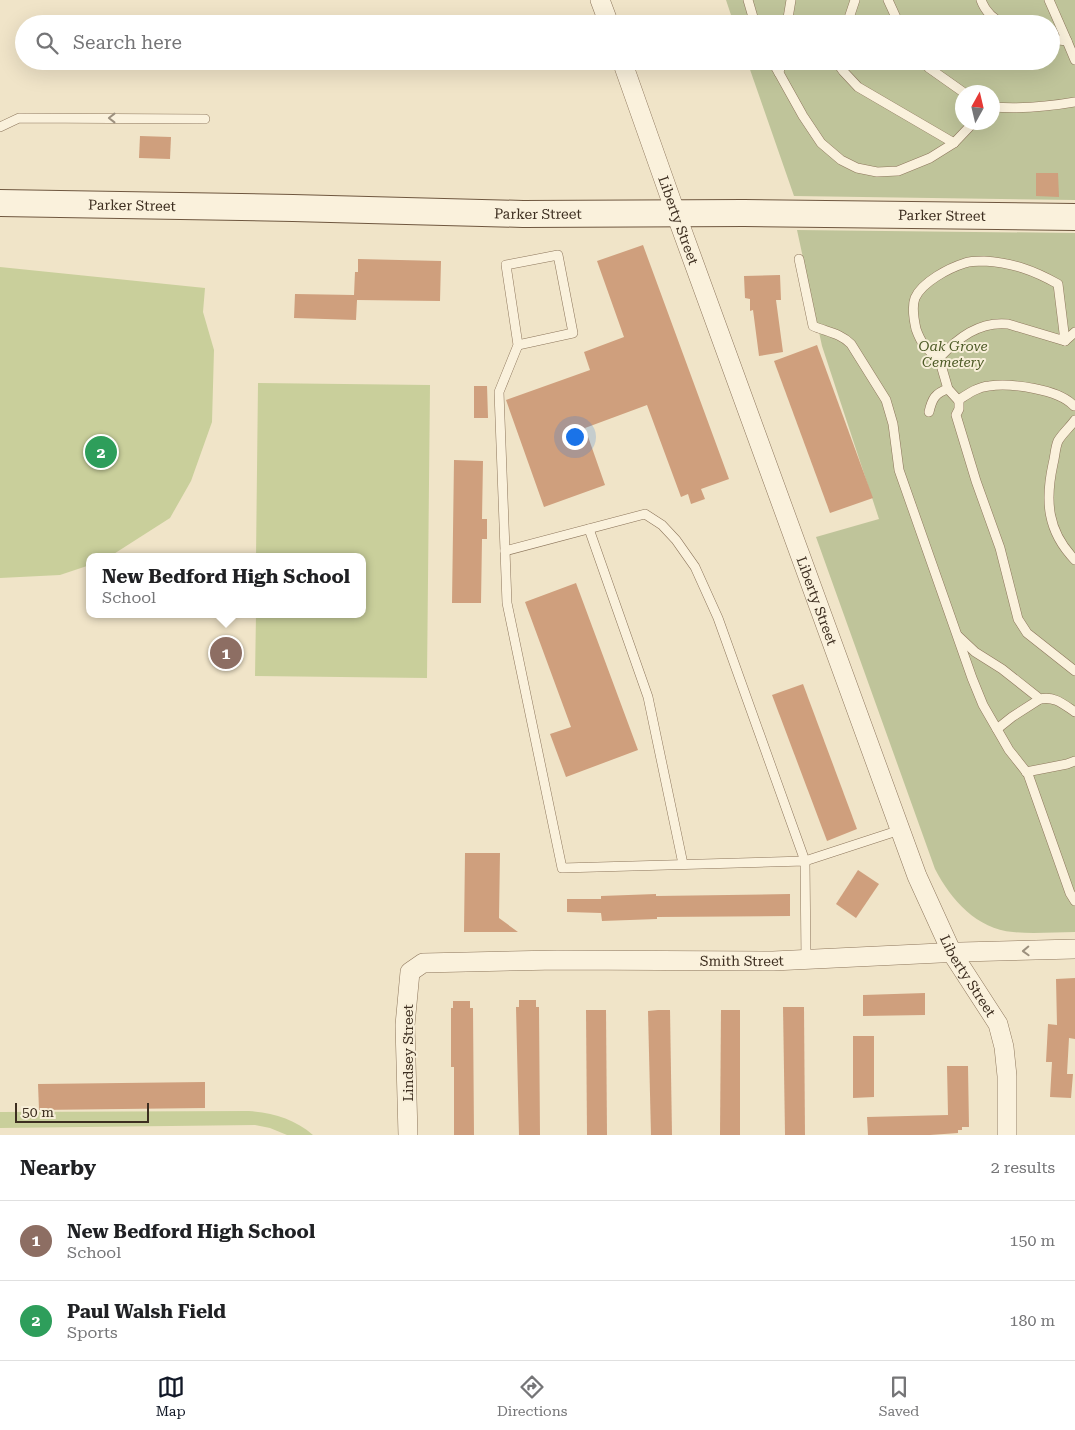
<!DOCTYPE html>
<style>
body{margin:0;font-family:"Roboto Serif",serif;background:#f2f2f2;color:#202124}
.compass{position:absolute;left:955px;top:85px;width:45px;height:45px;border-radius:50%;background:#fff;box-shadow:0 5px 20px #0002;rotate:8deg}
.scale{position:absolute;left:15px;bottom:12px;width:134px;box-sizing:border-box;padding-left:5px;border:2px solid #3d2e20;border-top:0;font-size:14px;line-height:18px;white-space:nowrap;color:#3d2e20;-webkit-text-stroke:4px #f7eed8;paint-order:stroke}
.you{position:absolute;left:574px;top:436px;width:18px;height:18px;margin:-12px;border:4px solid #fff;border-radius:50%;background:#1a73e8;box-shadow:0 0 0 8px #1a73e833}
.badge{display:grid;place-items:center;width:32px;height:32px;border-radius:50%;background:#111827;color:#fff;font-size:16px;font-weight:700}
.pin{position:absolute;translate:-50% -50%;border:2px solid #fff;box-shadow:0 1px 5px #0006}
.popup{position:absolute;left:86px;top:553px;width:280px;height:65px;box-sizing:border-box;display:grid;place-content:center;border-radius:10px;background:#fff;filter:drop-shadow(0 1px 4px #0005);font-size:16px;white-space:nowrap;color:#757577}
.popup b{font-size:19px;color:#202124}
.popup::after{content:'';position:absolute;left:50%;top:100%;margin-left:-10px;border:10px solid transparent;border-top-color:#fff}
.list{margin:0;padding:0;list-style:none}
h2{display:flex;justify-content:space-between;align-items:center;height:65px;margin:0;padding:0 20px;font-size:21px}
h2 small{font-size:16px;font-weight:400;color:#757577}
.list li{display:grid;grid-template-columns:32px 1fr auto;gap:15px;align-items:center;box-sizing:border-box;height:80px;padding:0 20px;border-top:1px solid #e0e0e0}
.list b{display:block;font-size:19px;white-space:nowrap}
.list p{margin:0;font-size:16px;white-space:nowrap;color:#757577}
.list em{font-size:16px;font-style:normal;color:#757577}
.icon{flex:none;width:28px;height:28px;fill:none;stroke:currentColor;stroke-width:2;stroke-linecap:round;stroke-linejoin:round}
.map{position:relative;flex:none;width:1075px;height:1135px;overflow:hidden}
.search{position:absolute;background:#fff;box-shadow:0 5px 20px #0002;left:15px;right:15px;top:15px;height:55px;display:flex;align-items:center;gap:12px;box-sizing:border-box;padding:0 18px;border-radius:28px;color:#757577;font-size:19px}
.sheet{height:225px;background:#fff}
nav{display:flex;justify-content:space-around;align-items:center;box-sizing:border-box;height:70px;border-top:1px solid #e0e0e0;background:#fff;font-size:14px;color:#757577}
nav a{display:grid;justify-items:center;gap:2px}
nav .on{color:#111827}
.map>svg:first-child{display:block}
</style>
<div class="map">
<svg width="1075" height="1135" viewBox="0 0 1075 1135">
<rect width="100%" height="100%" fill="#f0e4c8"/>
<g fill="#c9cf9b">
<path d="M 0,267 L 205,288 L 203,312 L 214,350 L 212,422 L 191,481 L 170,518 L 109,557 L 90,557 L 90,565 L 60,575 L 0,578 Z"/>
<path d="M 258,383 L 430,385 L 427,678 L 255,676 L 256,614 L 362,614 L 362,557 L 256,557 Z"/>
<path d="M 249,1111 C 273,1113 295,1119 313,1135 L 287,1135 L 270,1128 L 255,1125 L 0,1128 L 0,1112 Z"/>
</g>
<g fill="#bfc49a" fill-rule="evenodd">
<path d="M 726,0 L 1075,0 L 1075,200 L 794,196 L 747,61 L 1051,61 L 1051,24 L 734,24 ZM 962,92 L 992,92 L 992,122 L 962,122 Z"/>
<path d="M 797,230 L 1075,233 L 1075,932 C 1055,932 1033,934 1013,932 C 977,929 951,900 935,869 L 816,537 L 879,519 L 822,346 Z"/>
</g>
<g fill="#cf9f7d">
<path d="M 140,136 L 171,137 L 170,159 L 139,158 Z"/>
<path d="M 1036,173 L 1058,173 L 1059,197 L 1036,196 Z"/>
<path d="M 643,245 L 729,479 L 701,489 L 705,499 L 691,504 L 688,494 L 681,497 L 647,405 L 585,428 L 605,485 L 544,507 L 506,400 L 590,370 L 584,352 L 624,337 L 597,261 Z"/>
<path d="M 358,259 L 441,261 L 440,301 L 357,300 L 356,320 L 294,318 L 295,294 L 354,295 L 355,272 L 358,272 Z"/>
<path d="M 780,275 L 781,300 L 776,300 L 783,352 L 759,356 L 753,310 L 750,311 L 750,299 L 745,298 L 744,276 Z"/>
<path d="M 817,345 L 873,498 L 830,513 L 774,361 Z"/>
<path d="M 474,386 L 487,386 L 488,418 L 474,418 Z"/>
<path d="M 454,460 L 483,461 L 482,519 L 487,519 L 487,539 L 482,539 L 481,603 L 452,603 Z"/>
<path d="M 576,583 L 638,750 L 566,777 L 550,734 L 571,727 L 525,602 Z"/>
<path d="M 803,684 L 857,829 L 827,841 L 772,695 Z"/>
<path d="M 465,853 L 500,853 L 499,918 L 518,932 L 464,932 Z"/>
<path d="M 858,870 L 879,884 L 856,918 L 836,904 Z"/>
<path d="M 656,894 L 656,896 L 790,894 L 790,916 L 657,917 L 657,919 L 602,921 L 601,913 L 567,912 L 567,899 L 601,899 L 601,896 Z"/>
<path d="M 1075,978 L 1075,1039 L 1069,1038 L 1067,1074 L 1073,1074 L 1071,1098 L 1050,1097 L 1052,1062 L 1046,1062 L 1048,1024 L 1057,1025 L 1056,979 Z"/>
<path d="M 925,993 L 925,1015 L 863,1016 L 863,995 Z"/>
<path d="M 519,1000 L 536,1000 L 536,1007 L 539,1007 L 540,1135 L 519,1135 L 516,1007 L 519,1007 Z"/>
<path d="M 453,1001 L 470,1001 L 470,1008 L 473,1008 L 474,1135 L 454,1135 L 454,1067 L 451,1067 L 451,1008 L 453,1008 Z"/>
<path d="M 783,1007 L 804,1007 L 805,1135 L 785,1135 Z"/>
<path d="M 586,1010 L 606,1010 L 607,1135 L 587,1135 Z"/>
<path d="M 658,1010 L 670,1010 L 672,1135 L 651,1135 L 648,1011 Z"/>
<path d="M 721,1010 L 740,1010 L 740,1135 L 720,1135 Z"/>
<path d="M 853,1036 L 874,1036 L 874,1097 L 853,1098 Z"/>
<path d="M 947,1066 L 968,1066 L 969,1127 L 962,1127 L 962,1130 L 958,1130 L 958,1133 L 930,1135 L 868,1135 L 867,1117 L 948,1115 Z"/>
<path d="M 205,1082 L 205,1108 L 39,1110 L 38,1084 Z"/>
</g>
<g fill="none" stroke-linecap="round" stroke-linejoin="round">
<defs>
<g id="service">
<path d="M 748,0 L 755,24"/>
<path d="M 888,0 L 899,24"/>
<path d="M 981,0 C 985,11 993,19 1004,24"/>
<path d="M 1049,0 L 1067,41 L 1051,39"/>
<path d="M 787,24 L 791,0"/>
<path d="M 847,24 L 855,0"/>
<path d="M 1067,41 L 1075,60"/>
<path d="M 772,61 L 779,73"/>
<path d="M 781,61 L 779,73 L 803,116 L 821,143 L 841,160 L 857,168 L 877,172 L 898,171 L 930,158 L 954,143 L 974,122"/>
<path d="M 836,61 L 843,71 L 858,87 L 954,143"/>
<path d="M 923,61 L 929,68 L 963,92"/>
<path d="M 992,107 C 1021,109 1047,107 1075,102"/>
<path d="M 0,127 L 19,118 L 205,119"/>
<path d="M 799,259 L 813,326 C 827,332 840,333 851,344 L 886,400 L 893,424 L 899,470 L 972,678 L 983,705 L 1009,750 L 1028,774 L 1070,893 L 1075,901"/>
<path d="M 984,261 C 1013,263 1033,270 1058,284 L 1065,341 L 1008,324 C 979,321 958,338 939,358 C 926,350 921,343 916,329 C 914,320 912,306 915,298 C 922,282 949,268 965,263 C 970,261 978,261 984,261 Z"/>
<path d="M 1065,341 L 1075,332"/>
<path d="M 518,345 L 506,265 L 558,255 L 573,333 L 518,345 L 499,392 L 507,603 L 562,868 L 805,861 L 806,960"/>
<path d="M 939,358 L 948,389 L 959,401"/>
<path d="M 1074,406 C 1059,389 1011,383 989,386 C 978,387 969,393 960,399 L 959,401 L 959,409 L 956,415 L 976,481 L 1000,548 L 1018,619 L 1027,633 L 1075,671"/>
<path d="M 929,412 C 932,399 935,393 948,389"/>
<path d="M 1075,420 C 1070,427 1062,434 1058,441 C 1055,448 1055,457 1053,464 C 1045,501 1047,531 1075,560"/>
<path d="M 589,529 L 648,697 L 683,864"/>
<path d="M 505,551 L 645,514 L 662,525 L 676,540 L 695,567 L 718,618 L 805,861 L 900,830"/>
<path d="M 958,636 L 975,652 L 1002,669 L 1040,699 C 1055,696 1063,704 1075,712"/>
<path d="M 997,729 L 1012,717 L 1040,699"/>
<path d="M 1026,772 L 1067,764 L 1075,761"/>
</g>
<g id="minor">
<path d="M 600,0 L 609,24"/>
<path id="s1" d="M 622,61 L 676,214 L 917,876 L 952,953 L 998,1024 L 1004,1047 L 1007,1076 L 1007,1135"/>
<path id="s2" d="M 408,1135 L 405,1025 L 410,972 L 423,963 L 557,960 L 773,961 L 961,952 L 1075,949"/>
</g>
<g id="secondary">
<path id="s3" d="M 0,203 L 293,208 L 523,214 L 744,213 L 1075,217"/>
</g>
</defs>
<use href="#service" stroke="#8d765c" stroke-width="10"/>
<use href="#minor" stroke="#8d765c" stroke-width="20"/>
<use href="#secondary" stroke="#6f573f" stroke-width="28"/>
<use href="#service" stroke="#faf1dc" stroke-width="9"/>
<use href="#minor" stroke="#faf1dc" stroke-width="19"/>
<use href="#secondary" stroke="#faf1dc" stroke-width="26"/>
</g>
<defs><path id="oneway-chevron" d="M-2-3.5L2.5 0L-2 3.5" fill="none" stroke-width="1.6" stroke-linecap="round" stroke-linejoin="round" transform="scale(1.25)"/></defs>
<g stroke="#9c907e">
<use href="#oneway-chevron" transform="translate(112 118) rotate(-180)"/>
<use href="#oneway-chevron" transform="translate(1026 951) rotate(178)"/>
</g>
<g text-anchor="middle" stroke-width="4" stroke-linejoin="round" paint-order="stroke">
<g font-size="14" fill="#3d2e20" stroke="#f7eed8">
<text dy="5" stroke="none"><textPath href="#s3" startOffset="132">Parker Street</textPath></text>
<text dy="5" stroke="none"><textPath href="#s3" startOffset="538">Parker Street</textPath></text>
<text dy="5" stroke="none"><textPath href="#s3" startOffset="942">Parker Street</textPath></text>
<text dy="5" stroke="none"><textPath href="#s1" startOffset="169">Liberty Street</textPath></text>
<text dy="5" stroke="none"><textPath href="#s1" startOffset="574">Liberty Street</textPath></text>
<text dy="5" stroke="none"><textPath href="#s2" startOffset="498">Smith Street</textPath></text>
<text dy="5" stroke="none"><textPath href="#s1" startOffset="979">Liberty Street</textPath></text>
<text transform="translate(408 1053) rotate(-90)" y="5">Lindsey Street</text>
</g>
<g font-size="14" font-style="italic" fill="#4d5a26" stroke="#f7eed8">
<text x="953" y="351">Oak Grove<tspan x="953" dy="16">Cemetery</tspan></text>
</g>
</g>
</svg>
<svg class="compass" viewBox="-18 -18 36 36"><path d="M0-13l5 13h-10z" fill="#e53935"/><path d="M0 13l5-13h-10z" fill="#757577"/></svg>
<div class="scale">50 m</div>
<div class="you"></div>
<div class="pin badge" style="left:226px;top:653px;background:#8d6e63">1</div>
<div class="popup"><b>New Bedford High School</b>School</div>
<div class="pin badge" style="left:101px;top:452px;background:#2e9e5b">2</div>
<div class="search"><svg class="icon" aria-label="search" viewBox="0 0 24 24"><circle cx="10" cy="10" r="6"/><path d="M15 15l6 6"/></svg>Search here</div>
</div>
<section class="sheet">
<h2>Nearby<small>2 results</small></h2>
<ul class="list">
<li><span class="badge" style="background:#8d6e63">1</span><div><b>New Bedford High School</b><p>School</p></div><em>150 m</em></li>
<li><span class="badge" style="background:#2e9e5b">2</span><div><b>Paul Walsh Field</b><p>Sports</p></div><em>180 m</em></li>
</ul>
</section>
<nav>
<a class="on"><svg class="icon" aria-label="map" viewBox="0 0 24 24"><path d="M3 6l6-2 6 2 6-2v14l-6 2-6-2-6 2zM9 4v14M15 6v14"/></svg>Map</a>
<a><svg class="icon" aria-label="directions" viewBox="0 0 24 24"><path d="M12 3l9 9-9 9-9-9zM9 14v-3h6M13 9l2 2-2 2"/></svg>Directions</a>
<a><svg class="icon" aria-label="saved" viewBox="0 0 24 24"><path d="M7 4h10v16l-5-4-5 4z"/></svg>Saved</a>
</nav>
